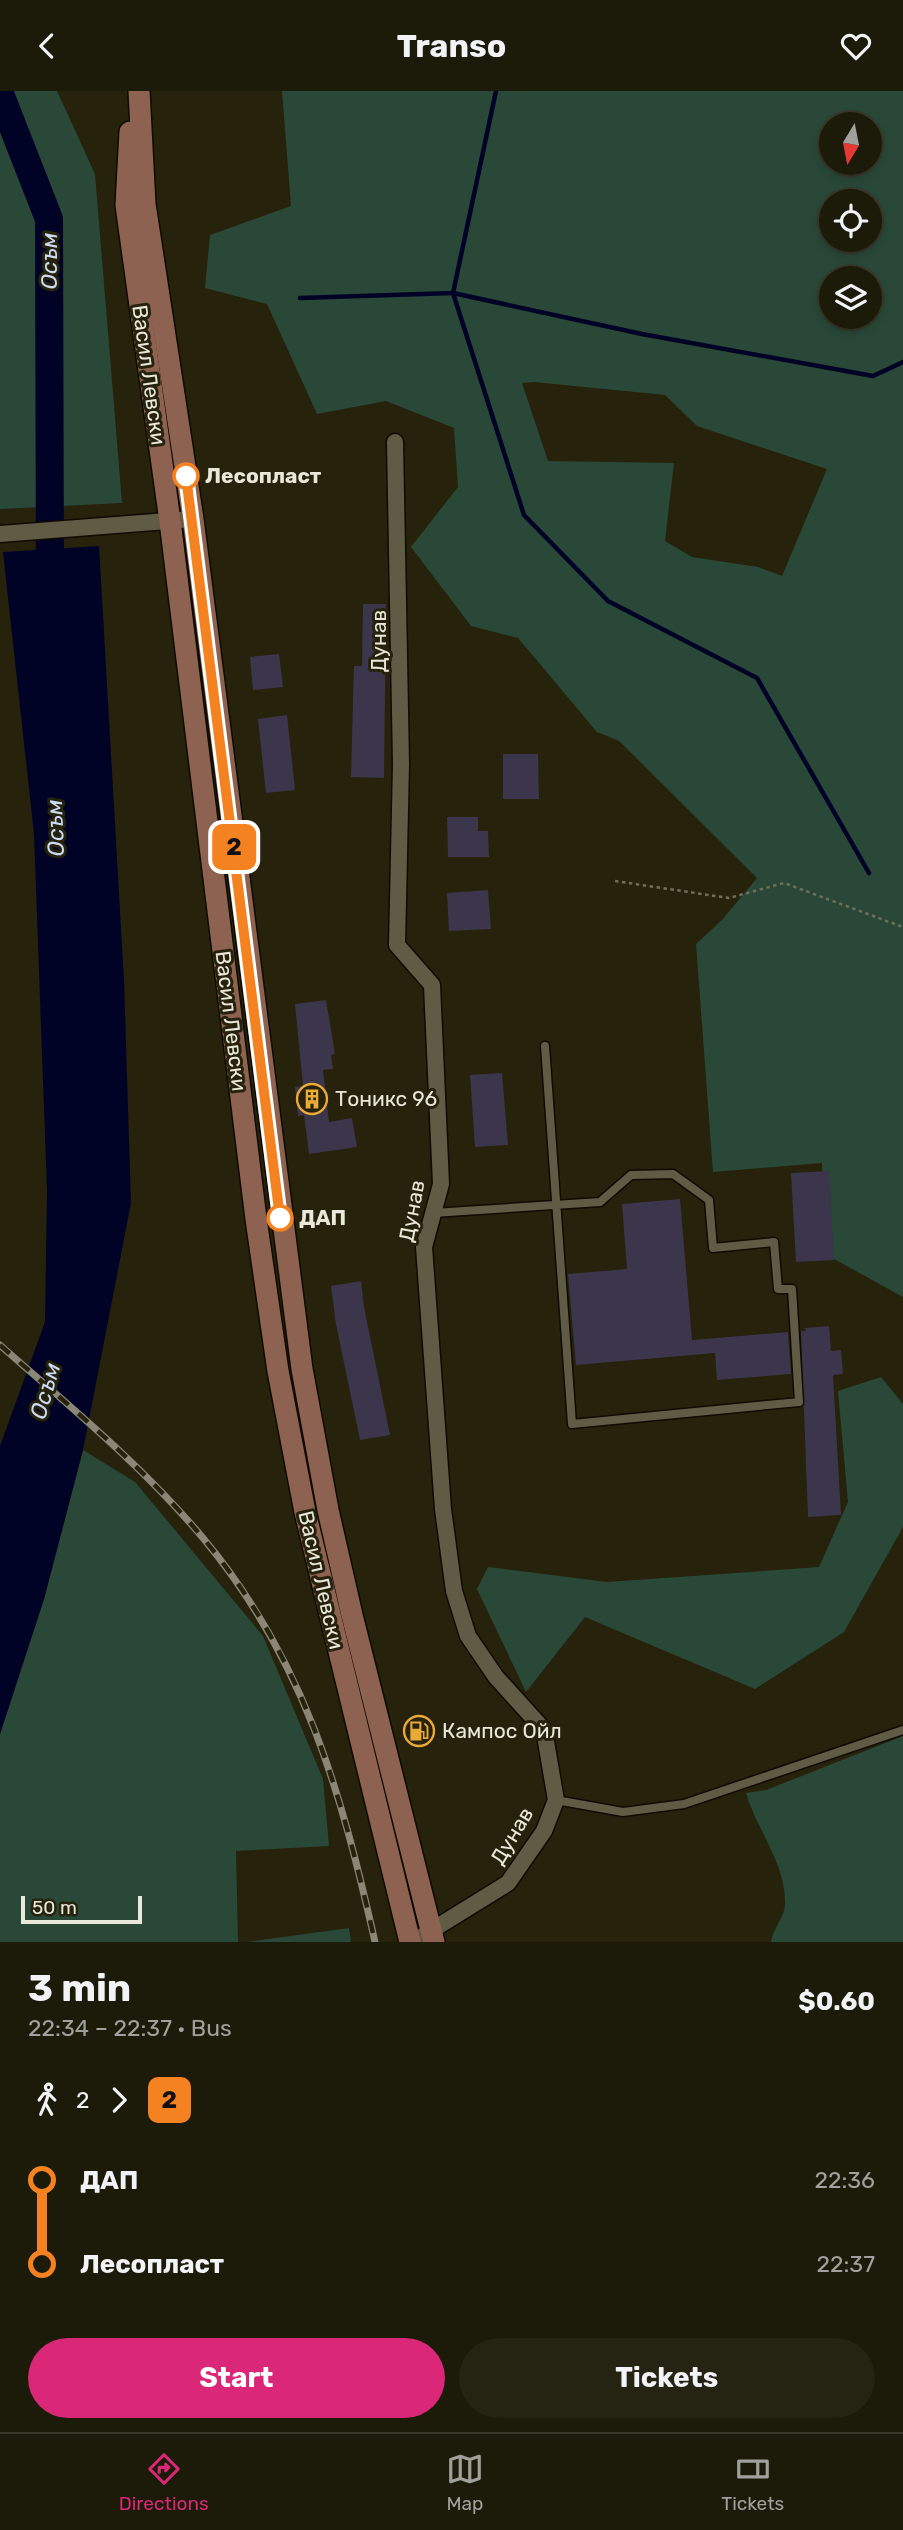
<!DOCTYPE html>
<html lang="en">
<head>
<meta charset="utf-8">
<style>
	:root { --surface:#1c1a09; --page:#252312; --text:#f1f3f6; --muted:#a0a19c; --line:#3a382a; --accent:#db2777 }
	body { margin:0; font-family:Rubik,sans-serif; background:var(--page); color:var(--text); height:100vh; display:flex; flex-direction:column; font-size:26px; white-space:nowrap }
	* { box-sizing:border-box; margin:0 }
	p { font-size:23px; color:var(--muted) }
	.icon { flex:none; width:38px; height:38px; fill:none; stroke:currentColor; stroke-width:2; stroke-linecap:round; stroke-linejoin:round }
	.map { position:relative; height:1851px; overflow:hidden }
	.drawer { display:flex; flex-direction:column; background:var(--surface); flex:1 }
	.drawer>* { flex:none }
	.badge { padding:0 14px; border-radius:10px; font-size:24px; line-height:46px }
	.needle { width:46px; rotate:190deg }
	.fabs { position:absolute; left:819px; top:21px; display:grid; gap:14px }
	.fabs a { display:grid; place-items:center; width:63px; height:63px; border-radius:50%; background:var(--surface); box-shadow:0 4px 10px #0003,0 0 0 2px var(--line); font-size:35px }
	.scale { position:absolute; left:21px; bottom:18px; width:121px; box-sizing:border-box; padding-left:7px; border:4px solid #eae8db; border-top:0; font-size:19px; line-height:24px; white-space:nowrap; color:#eae8db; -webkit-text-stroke:5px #26220c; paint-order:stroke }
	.map>.badge { position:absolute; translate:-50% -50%; box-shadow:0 0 0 4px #fff }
	.legs { display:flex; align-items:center; gap:10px; height:77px; padding:0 28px; font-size:23px }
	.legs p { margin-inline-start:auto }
	.head { display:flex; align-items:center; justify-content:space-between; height:119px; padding:0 28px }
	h1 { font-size:38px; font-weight:700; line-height:52px }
	.button { display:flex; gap:14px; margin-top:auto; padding:14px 28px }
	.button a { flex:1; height:80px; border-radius:42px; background:var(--accent); color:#fff; font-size:28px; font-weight:700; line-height:80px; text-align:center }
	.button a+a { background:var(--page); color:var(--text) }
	ul { padding:0 28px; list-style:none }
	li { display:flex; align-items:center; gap:24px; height:84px; font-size:26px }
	li i { display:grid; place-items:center; width:10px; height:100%; margin:0 9px; background:currentColor }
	li i::after { content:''; width:18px; height:18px; margin:-9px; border:5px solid; border-radius:50%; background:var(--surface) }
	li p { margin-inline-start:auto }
	li:first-child i { background:linear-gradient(#0000 50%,currentColor 0) }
	li:last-child i { background:linear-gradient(currentColor 50%,#0000 0) }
	header { display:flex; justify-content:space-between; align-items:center; height:91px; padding:0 28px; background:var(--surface); font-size:32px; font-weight:700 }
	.tabs { display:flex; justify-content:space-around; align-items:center; height:98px; border-top:2px solid var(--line); background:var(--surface); font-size:19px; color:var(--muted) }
	.tabs a { display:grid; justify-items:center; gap:4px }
	.tabs .active { color:var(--accent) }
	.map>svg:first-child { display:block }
	.green { fill:#294837; fill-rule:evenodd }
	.water { fill:#000325 }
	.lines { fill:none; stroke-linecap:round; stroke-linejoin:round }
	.stream { stroke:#000325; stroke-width:4.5 }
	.river { stroke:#000325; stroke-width:28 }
	.building { fill:#3b364b }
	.service-casing { stroke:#0f0b00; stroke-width:11 }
	.minor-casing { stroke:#0f0b00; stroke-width:19 }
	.secondary-casing { stroke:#0f0b00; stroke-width:24 }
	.path { stroke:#716e5c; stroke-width:2.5; stroke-dasharray:3.5 3.5; stroke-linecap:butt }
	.service { stroke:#5f5b44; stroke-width:8 }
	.minor { stroke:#5f5b44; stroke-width:16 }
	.secondary { stroke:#8d6251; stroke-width:21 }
	.rail-casing { stroke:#8a8776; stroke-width:7 }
	.rail { stroke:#26220c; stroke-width:4.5; stroke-dasharray:13; stroke-linecap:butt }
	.line-1-casing { stroke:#fff; stroke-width:16 }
	.line-1 { stroke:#f58220; stroke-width:10 }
	.stop-1-dot { fill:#fff; stroke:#f58220; stroke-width:3.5 }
	.labels { text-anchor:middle; stroke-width:6; stroke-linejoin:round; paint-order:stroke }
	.street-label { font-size:21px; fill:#eae8db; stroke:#26220c }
	.stop-label { font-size:21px; font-weight:bold; fill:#eae8db; stroke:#26220c; text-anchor:start }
	.poi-label { font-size:21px; fill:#eae8db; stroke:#26220c; text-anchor:start }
	.water-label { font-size:23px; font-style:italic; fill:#cbdaf5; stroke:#26220c }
</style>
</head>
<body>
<header><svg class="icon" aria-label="back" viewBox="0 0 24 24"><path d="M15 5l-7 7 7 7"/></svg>Transo<svg class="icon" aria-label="heart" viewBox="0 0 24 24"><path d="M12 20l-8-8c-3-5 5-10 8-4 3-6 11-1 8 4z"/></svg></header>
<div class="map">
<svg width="903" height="1851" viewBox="0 0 903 1851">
	<rect width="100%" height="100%" fill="#26220c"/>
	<g class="green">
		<polygon points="0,0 57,0 95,83 122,412 0,418"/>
		<path d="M282,0h621v1206l-78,-43 -3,-91 -109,9 -17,-228 26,-24 35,-42 -138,-137 -22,-9 -79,-94 -47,-12 -60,-79 47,-60 -4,-59 -68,-27 -69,13 -50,-110 -62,-16 5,-53 81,-29zM831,33h39v39h-39zM831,110h39v39h-39zM831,187h39v39h-39zM534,291l131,13 32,31 130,43 -45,107 -24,-9 -66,-10 -27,-16 9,-78 -126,-2 -26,-78z"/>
		<polygon points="881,1286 903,1313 903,1436 844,1541 755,1598 585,1526 526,1601 477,1498 488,1476 607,1491 819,1476 848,1411 838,1300"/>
		<polygon points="83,1359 135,1391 263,1545 323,1688 329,1755 236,1760 238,1851 0,1851 0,1643 44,1508"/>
		<path d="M903,1645v206h-132c2,-15 15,-25 14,-41 0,-38 -29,-73 -39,-108l20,-3z"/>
		<polygon points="349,1837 351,1851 247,1851"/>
	</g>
	<polygon class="water" points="99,455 124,889 131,1112 83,1359 44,1508 0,1643 0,1355 45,1231 47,1099 34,743 3,461"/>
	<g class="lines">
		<g class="stream">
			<polyline points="300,207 453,202 496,0"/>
			<polyline points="869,782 757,587 608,510 524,424 453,202 642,243 873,285 903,271"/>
		</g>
		<polyline class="river" points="0,3 49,128 50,495"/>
	</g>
	<g class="building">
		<polygon points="363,513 386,513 384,687 351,686 354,575 362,575"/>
		<polygon points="279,563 283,596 253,599 250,566"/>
		<polygon points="287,624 295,699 266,702 258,628"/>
		<polygon points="503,663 538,663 539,708 503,708"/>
		<polygon points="447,726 478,726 478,740 488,740 489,766 448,766"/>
		<polygon points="488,799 491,838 449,840 447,802"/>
		<polygon points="326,909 335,963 331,964 333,978 323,979 329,1031 352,1027 357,1056 309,1063 304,1024 298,1025 295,996 303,995 295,913"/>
		<polygon points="502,982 508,1054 475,1056 470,984"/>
		<polygon points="829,1080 834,1169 796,1171 791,1082"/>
		<polygon points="680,1108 692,1249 788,1241 791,1283 717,1289 715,1262 576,1274 568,1183 627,1178 622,1113"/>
		<polygon points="361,1190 364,1216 390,1344 360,1349 336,1233 331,1195"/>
		<polygon points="829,1235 831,1260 841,1259 843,1283 833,1284 841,1424 808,1426 801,1240 806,1240 805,1237"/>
	</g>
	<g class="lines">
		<g class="service-casing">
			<g id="service">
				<polyline points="433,1122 600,1111 631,1084 673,1083 709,1109 713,1157 774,1151 778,1198 792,1198 799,1311 572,1333 545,955"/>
				<polyline points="556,1709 623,1721 684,1713 903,1639"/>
			</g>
		</g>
		<g class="minor-casing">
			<g id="minor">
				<polyline points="395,351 401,673 397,854 432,894 441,1093 424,1156 443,1418 454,1500 468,1545 496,1586 544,1639 556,1709 544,1740 508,1792 424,1844"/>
				<polyline points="0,443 193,428"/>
			</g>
		</g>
		<g class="secondary-casing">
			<g id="secondary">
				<polyline points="139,0 145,113 193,428 302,1278 328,1419 352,1524 434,1851"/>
				<polyline points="130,41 126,114 170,430 256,1128 278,1280 305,1421 410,1851"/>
			</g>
		</g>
		<polyline class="path" points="615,790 729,807 784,792 903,836"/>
		<use href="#service" class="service"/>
		<use href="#minor" class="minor"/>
		<use href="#secondary" class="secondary"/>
		<g class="rail-casing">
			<path id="rail" d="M0,1254c69,61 143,121 203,193 101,121 138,253 172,404"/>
		</g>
		<use href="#rail" class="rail"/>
	</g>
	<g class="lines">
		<g class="line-1-casing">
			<polyline id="line-1" points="186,385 280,1127"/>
		</g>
		<use href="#line-1" class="line-1"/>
	</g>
	<defs>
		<g id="building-ring" transform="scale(1.575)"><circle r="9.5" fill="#26220c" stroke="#eaaa38" stroke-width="1.5"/><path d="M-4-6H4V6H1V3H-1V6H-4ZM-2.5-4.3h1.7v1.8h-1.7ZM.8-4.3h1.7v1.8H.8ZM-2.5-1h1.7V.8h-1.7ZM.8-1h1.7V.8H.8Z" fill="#eaaa38"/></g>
		<g id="fuel-ring" transform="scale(1.575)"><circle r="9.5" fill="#26220c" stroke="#eaaa38" stroke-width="1.5"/><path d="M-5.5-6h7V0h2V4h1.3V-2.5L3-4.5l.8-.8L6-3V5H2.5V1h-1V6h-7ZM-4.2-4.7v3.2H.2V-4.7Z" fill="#eaaa38"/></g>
	</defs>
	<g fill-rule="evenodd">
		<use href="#building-ring" x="312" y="1008"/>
		<use href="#fuel-ring" x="419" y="1640"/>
	</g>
	<g class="stop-1-dot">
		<circle cx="186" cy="385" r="12"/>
		<circle cx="280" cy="1127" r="12"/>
	</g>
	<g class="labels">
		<g class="street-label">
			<text transform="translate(149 284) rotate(82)" y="7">Васил Левски</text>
			<text transform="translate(379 550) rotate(-90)" y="7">Дунав</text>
			<text transform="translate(231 930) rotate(83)" y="7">Васил Левски</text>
			<text transform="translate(412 1120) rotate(-79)" y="7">Дунав</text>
			<text transform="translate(321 1489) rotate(77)" y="7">Васил Левски</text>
			<text transform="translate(512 1745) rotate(-59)" y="7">Дунав</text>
		</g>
		<g class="stop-label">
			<text x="205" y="392">Лесопласт</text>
			<text x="299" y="1134">ДАП</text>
		</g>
		<g class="poi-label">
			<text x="335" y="1015">Тоникс 96</text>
			<text x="442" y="1647">Кампос Ойл</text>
		</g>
		<g class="water-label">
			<text transform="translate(49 170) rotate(-90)" y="8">Осъм</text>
			<text transform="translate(55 737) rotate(-92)" y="8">Осъм</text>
			<text transform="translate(45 1300) rotate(-74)" y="8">Осъм</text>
		</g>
	</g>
</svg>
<div class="fabs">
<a><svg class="needle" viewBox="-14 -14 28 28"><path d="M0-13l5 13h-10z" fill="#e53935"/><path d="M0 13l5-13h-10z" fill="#a0a19c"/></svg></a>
<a><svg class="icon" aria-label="locate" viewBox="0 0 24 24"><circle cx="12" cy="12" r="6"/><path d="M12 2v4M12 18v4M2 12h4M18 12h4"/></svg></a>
<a><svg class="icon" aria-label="layers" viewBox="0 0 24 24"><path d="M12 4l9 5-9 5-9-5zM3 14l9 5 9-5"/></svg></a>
</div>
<div class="scale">50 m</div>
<b class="badge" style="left:234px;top:756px;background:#f58220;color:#111">2</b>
</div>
<section class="drawer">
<div class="head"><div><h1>3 min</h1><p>22:34 – 22:37 · Bus</p></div><b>$0.60</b></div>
<div class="legs"><svg class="icon" aria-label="walk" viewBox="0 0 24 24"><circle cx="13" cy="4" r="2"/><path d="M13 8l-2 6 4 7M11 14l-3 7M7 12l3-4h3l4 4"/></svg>2<svg class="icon" aria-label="forward" viewBox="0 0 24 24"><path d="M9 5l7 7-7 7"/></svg><b class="badge" style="background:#f58220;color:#111">2</b></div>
<ul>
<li><i style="color:#f58220"></i><b>ДАП</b><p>22:36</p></li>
<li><i style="color:#f58220"></i><b>Лесопласт</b><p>22:37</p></li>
</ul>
<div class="button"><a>Start</a><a>Tickets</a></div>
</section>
<nav class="tabs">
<a class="active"><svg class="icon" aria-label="directions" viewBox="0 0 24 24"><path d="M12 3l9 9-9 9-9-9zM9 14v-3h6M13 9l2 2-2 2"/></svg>Directions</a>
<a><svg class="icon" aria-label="map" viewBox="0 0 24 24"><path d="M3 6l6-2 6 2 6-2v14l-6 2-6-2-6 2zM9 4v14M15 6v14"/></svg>Map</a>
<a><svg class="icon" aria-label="tickets" viewBox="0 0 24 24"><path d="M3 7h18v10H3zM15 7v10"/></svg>Tickets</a>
</nav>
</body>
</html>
